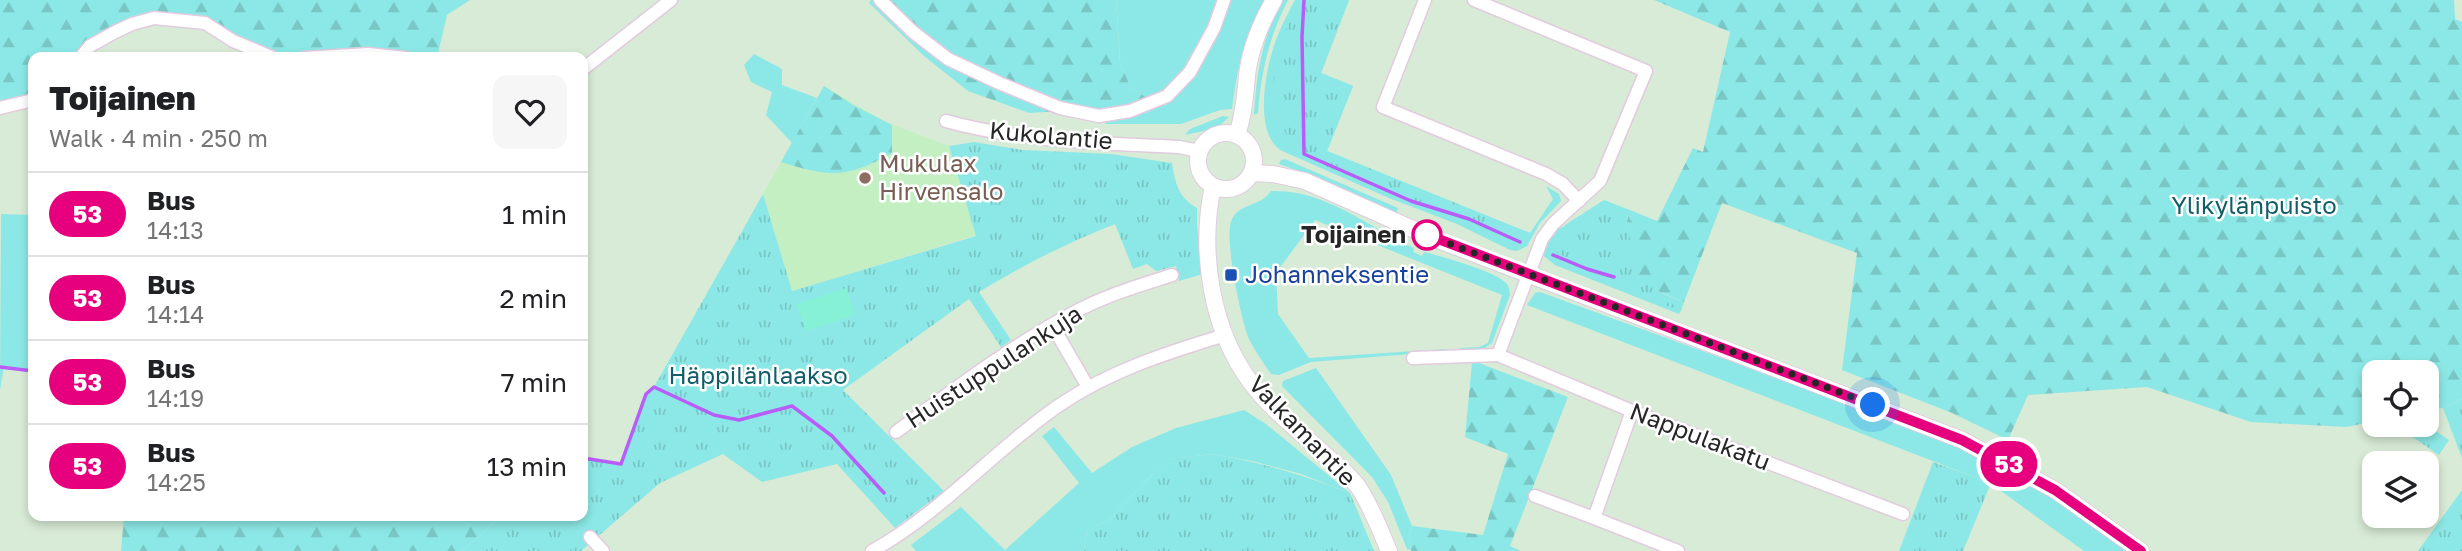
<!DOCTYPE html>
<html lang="en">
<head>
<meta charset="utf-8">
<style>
	:root { --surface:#fff; --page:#f6f6f6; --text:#202124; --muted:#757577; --line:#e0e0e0 }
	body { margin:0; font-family:"Golos Text",sans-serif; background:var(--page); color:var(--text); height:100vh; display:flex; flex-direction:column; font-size:26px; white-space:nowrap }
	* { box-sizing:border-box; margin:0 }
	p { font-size:23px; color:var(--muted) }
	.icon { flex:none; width:38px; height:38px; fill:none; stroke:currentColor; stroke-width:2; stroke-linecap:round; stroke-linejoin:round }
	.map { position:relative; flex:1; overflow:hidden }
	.drawer { position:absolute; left:28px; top:52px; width:560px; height:469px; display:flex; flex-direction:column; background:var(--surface); border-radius:14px; box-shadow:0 4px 10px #0003 }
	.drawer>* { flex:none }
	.badge { padding:0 14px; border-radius:23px; font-size:24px; line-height:46px }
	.controls { position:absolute; left:2362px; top:360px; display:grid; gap:14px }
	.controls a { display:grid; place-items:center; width:77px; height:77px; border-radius:14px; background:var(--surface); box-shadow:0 4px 10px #0003; font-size:35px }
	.you { position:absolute; width:35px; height:35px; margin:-18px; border:5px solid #fff; border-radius:50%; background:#1a73e8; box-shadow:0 0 0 10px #1a73e833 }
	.map>.badge { position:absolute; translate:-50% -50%; box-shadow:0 0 0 4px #fff }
	.round { display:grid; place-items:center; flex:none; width:74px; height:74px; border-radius:14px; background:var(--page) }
	.head { display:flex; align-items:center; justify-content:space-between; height:119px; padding:0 21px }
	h1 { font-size:33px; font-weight:800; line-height:52px }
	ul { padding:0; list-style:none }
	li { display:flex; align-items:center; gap:21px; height:84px; padding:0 21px; border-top:2px solid var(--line) }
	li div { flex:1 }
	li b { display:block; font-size:26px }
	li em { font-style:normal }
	li .badge { min-width:77px; font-weight:700; text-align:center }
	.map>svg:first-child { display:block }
	.education { fill:#c3efc3 }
	.grass { fill:#8ce8e6 }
	.forest { fill:url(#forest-firs) }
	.park { fill:url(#park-tufts) }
	.pitch { fill:#86f1d5 }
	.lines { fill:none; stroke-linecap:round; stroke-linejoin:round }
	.stream { stroke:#b85df9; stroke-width:3.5 }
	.minor-casing { stroke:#e2cbdf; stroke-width:15 }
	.tertiary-casing { stroke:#e2cbdf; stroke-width:18 }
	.minor { stroke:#fff; stroke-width:12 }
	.tertiary { stroke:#fff; stroke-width:16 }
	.line-casing { stroke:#fff; stroke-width:16 }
	.line { stroke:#e6007e; stroke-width:10 }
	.walk { stroke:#262626; stroke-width:7; stroke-dasharray:0 12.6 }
	.education-dot { fill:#8d6e63; stroke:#fff; stroke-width:2.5 }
	.stop-dot { fill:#fff; stroke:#e6007e; stroke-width:3.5 }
	.transit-dot { fill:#1a4fb4; stroke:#fff; stroke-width:2.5 }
	.labels { text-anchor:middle; stroke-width:5; stroke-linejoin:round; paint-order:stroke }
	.street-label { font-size:24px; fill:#262626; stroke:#fff }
	.education-label { font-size:24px; fill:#785e54; stroke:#fff; text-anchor:start }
	.park-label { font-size:24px; fill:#125e68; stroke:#fff }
	.stop-label { font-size:24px; font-weight:bold; fill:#262626; stroke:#fff; text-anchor:end }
	.transit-label { font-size:24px; fill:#164399; stroke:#fff; text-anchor:start }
</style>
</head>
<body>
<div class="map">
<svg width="2462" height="551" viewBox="0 0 2462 551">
	<defs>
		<pattern id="forest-firs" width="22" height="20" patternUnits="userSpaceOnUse" patternTransform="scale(1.75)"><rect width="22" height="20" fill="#8ce8e6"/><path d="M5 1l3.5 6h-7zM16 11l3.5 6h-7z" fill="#79c7c5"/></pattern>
		<pattern id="park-tufts" width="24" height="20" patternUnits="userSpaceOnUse" patternTransform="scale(1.75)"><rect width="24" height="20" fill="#8ce8e6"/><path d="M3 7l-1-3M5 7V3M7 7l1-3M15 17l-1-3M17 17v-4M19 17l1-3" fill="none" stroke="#79c7c5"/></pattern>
	</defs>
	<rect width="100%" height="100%" fill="#d8ebd6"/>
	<polygon class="education" points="824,86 883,121 949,146 976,235 792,291 763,194"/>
	<g class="grass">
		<polygon points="1116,0 1217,0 1210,24 1175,82 1151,100 1131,88 1120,62"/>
		<path d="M1228,0h38c-22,34 -29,70 -34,109l-12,1 -39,14h-76l1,-7 62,-18z"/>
		<path d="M1281,0h7c-19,37 -27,72 -30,113l-4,2c3,-46 8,-73 27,-115z"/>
		<path d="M1295,0h54l-28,73 32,13 -26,65 203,82 23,-34 -7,-13 13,8 2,7 -21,22 -13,23 -10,5 -7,-1 -53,-26 -68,-26 -109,-48c-27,-20 -14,-83 -4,-110 5,-14 12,-27 19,-40z"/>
		<polygon points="754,54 782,69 782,85 817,98 792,143 766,115 772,92 751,82 744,65"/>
		<polygon points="1223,116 1229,117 1217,128 1185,135 1190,129"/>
		<polygon points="1285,159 1398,208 1396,214 1302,172 1279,164 1281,160"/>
		<path d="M1271,191c54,-2 97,36 143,57l-1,4 9,4 2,-4c16,4 74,20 83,32 3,4 2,7 3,11l-18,48 -6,4v3l-24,1 -2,-3 19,-1 9,-4 14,-48 -187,-75 -39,53 2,41 31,44 137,-9 1,2 -136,11 -32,13 -8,-1c-8,-12 -17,-24 -23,-37 -7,-19 -25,-102 -16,-118 8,-16 30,-13 39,-28z"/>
		<polygon points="1,214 33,215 33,371 4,367 0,390"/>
		<path d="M1562,227l120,82 -3,5 -124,-49 -11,-9c-1,-11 8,-25 18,-29z"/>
		<path d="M1540,292l382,139c35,15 71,30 104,50 36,21 71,46 105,70h-47l-94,-68 -463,-178 8,-12z"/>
		<polygon points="1316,368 1391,475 1412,526 1409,537 1411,550 1407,549 1388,502 1372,477 1282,386 1283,381"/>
		<polygon points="1244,410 1266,424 1350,493 1301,474 1252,461 1212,454 1171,459 1151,476 1110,519 1087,532 1084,551 916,551 911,545 961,507 1005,550 1079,483 1042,436 1054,427 1092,473 1132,447 1176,428"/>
	</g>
	<g class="forest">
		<polygon points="0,0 470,0 447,15 437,58 274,58 217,30 154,18 80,58 33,58 33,100 0,108"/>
		<polygon points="871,0 1116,0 1120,62 1131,88 1151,100 1110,108 1029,113 968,91 924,56 869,3"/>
		<polygon points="1654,0 2454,0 2455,19 2462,22 2462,399 2443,408 2427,411 2427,373 2375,373 2375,421 2346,427 2251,422 2147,387 2028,395 2008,440 1952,413 1842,370 1857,253 1722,203 1684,302 1655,290 1643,283 1633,272 1626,225 1630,210 1657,221 1693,148 1703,152 1730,32"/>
		<path d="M824,86l29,19 39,20v28c-45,26 -64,24 -111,9z"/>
		<polygon points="1472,363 1479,363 1568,397 1510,546 1521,551 1411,551 1409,537 1412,526 1483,535 1508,454 1465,437"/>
		<polygon points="124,516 502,516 462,551 121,551"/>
	</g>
	<g class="park">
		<polygon points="1300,0 1349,0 1321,73 1353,86 1327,151 1530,233 1528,240 1457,220 1395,197 1294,152 1271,100 1278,46"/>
		<path d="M974,142l49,8 88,4 61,9c3,20 7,35 25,45v17l6,49 -24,7 -3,-15 -20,5 -9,-7 -14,5 -18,-45c-48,19 -92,41 -136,68l32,48 -10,7 -32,-48 -126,91 101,101 -49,37 -58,-64 -75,18 -39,-28 -63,29 -79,68h-119l40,-35h81v-58l38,5 25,-69 8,-7 109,-193 29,97 184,-55 -27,-90z"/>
		<path d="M1604,200l26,10 -4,15 11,35 -4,12c15,16 31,23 51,30l-3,9 -50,-19 -84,-45 18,-22z"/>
		<polygon points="2462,399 2462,458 2443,408"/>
		<polygon points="2413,425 2427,425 2449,440 2439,455 2407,433"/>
		<path d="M1212,454c48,8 93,21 138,39l24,58h-290l3,-19 23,-13 41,-43 19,-17z"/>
		<polygon points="1933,462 1991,483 1963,551 1899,551"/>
		<polygon points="2462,490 2462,551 2418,551"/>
	</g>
	<polygon class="pitch" points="846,288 855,315 806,331 797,304"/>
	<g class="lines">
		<g class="stream">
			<polyline points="1304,0 1302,37 1304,154 1411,201 1469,219 1520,242"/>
			<polyline points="1553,255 1587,269 1614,277"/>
			<polyline points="0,367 33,371"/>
			<polyline points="583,458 621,464 646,394 654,387 714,415 739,420 792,406 832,436 884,493"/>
		</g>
		<g class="minor-casing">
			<g id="minor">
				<polyline points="880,0 913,32 948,59 999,83 1060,108 1099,116 1130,111 1167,96 1190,72 1214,28 1224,0"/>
				<polyline points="1425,0 1383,107 1546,174 1563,184 1579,201"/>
				<polyline points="1474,0 1646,71 1600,181 1553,224 1542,239 1498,355 1632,411 1903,514"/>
				<polyline points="80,58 90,46 115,32 132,24 154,18 205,23 233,41 274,58"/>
				<polyline points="304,58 368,54 406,58"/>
				<polyline points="583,69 671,0"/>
				<polyline points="0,108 33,100"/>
				<path d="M946,121c76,21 155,22 233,26l20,4"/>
				<polyline points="1052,325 1088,387"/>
				<polyline points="1413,358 1498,355"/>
				<polyline points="1632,411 1594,518 1678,551"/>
				<path d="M896,432c56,-41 113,-85 175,-118 32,-18 67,-28 101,-39"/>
				<polyline points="1535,496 1594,518"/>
				<polyline points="590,537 603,551"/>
				<path d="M872,551c69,-38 121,-100 186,-145 51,-35 108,-53 167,-71"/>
			</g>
		</g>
		<g class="tertiary-casing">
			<g id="tertiary">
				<circle cx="1226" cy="161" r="28"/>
				<path d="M1237,134c8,-21 8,-44 11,-66 4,-24 14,-47 26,-68"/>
				<polyline points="1252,173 1273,174 1305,181 1433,238 1962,440 2055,490 2141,551"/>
				<path d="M1213,186c-14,65 -2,145 39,198 20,27 49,48 73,71 12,10 25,20 34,33 13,20 21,42 30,63"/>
			</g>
		</g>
		<use href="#minor" class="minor"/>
		<use href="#tertiary" class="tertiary"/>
	</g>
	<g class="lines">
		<g class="line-casing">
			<polyline id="line" points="1420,232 1962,440 2055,490 2141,551"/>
		</g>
		<use href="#line" class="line"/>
		<polyline class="walk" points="1427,235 1873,405"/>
	</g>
	<circle class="education-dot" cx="865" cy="178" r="7"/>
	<circle class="stop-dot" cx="1427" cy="235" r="14"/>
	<rect class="transit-dot" x="1224" y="268" width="14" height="14" rx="3.5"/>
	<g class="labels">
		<g class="street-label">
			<text transform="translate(1051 136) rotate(5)" y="8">Kukolantie</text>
			<text transform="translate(994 367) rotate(-33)" y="8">Huistuppulankuja</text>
			<text transform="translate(1302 431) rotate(46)" y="8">Valkamantie</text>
			<text transform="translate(1700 437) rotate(21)" y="8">Nappulakatu</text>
		</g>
		<g class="education-label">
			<text x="879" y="172">Mukulax<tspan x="879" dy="28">Hirvensalo</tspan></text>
		</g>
		<g class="park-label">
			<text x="2254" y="214">Ylikylänpuisto</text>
			<text x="758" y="384">Häppilänlaakso</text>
		</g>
		<g class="stop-label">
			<text x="1406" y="243">Toijainen</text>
		</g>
		<g class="transit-label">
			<text x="1245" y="283">Johanneksentie</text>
		</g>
	</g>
</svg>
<div class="controls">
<a><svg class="icon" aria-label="locate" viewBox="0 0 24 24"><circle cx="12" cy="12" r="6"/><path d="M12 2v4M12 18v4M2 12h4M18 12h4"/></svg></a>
<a><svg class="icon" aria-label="layers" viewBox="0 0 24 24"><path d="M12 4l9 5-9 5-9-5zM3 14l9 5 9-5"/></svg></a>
</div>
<div class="you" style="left:1873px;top:405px"></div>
<b class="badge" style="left:2009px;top:464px;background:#e6007e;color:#fff">53</b>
<section class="drawer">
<div class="head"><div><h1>Toijainen</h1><p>Walk · 4 min · 250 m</p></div><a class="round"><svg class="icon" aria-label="heart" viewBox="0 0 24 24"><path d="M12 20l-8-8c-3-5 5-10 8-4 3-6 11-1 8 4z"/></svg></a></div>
<ul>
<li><span class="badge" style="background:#e6007e;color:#fff">53</span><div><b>Bus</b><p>14:13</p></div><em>1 min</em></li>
<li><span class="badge" style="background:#e6007e;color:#fff">53</span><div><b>Bus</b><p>14:14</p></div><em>2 min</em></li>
<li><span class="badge" style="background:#e6007e;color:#fff">53</span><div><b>Bus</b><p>14:19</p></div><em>7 min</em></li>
<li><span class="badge" style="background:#e6007e;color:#fff">53</span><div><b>Bus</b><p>14:25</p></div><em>13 min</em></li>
</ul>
</section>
</div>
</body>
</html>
